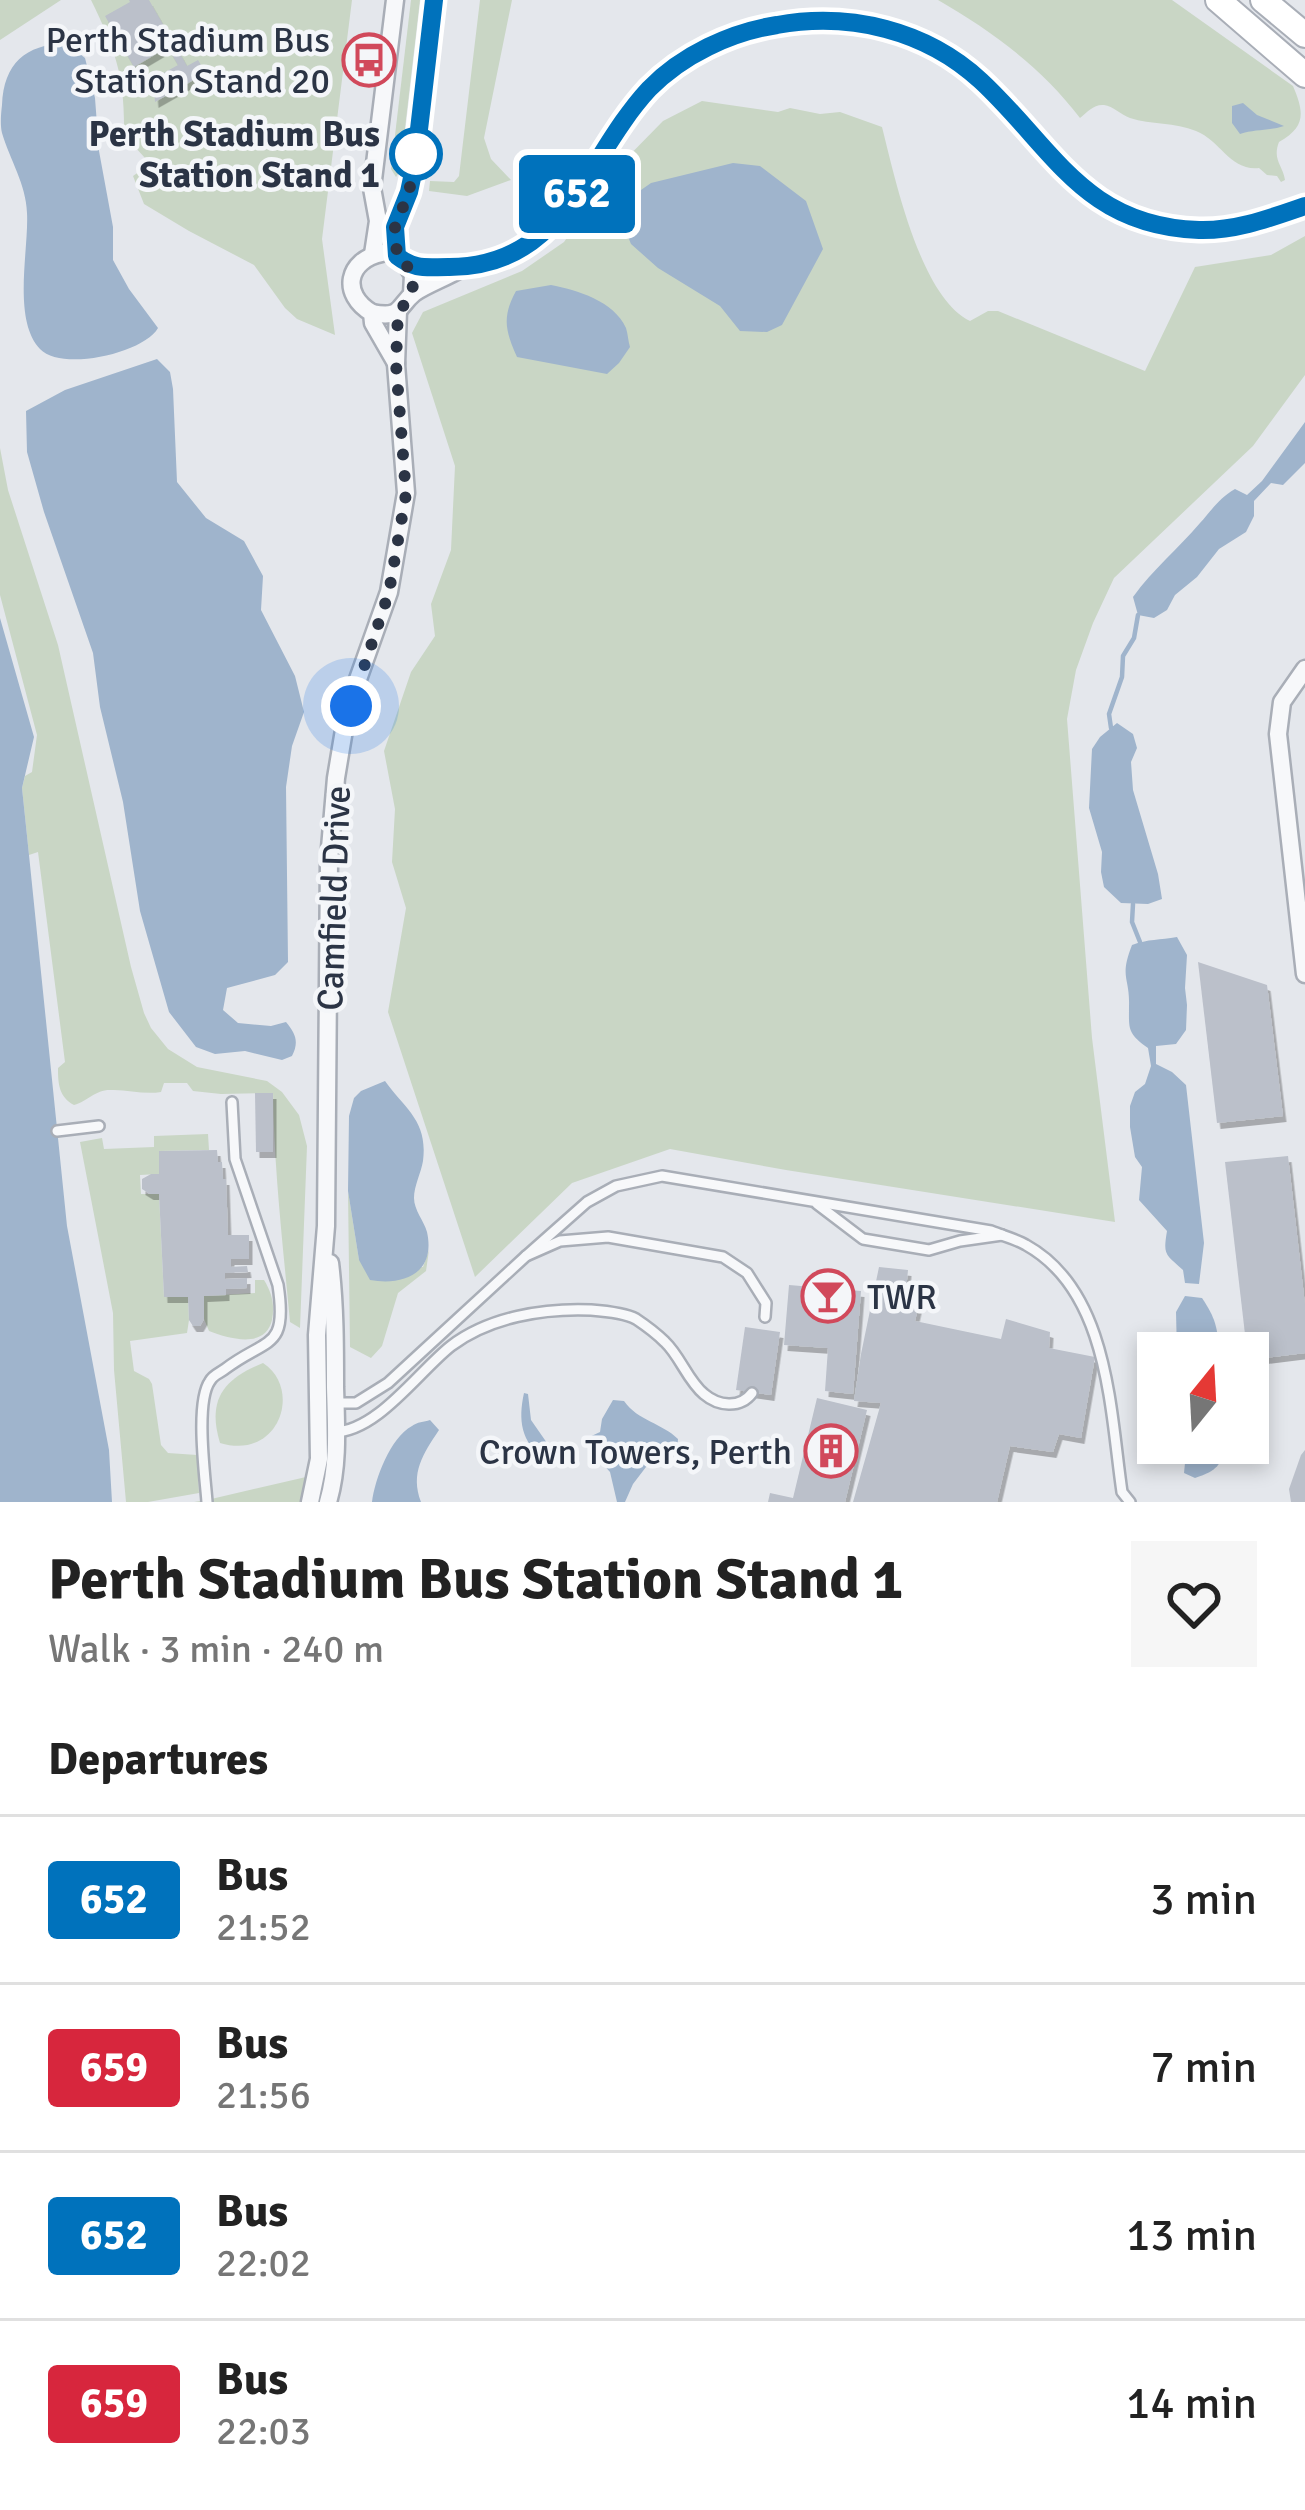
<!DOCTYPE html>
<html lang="en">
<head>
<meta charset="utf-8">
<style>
	:root { --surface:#fff; --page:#f6f6f6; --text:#222; --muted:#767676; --line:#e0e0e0 }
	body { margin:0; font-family:Signika,sans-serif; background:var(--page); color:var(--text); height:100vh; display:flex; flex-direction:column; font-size:45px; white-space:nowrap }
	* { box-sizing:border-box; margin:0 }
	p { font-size:39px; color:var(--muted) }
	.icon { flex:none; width:66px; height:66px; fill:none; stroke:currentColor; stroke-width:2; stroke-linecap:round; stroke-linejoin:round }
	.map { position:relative; height:1502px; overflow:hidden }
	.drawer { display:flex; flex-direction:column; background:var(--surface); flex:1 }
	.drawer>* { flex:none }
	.badge { padding:0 24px; border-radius:9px; font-size:42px; line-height:78px }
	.needle { width:78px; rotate:18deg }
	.tools { position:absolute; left:1137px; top:1332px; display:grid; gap:24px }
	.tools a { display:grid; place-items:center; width:132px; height:132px; border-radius:0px; background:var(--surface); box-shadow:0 6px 18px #0003; font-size:60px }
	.you { position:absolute; width:60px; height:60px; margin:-30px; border:9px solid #fff; border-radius:50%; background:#1a73e8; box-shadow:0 0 0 18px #1a73e833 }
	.map>.badge { position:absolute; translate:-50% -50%; box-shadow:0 0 0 6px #fff }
	h2 { padding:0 48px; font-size:45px; line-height:108px }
	.round { display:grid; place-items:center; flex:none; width:126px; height:126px; border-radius:0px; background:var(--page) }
	.summary { display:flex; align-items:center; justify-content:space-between; height:204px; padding:0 48px }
	h1 { font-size:57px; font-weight:800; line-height:90px }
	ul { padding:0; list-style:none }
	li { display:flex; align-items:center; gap:36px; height:168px; padding:0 48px; border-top:3px solid var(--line) }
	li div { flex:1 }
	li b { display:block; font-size:45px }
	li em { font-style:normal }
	li .badge { min-width:132px; font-weight:700; text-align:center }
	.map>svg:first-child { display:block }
	.green { fill:#c9d6c5 }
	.water { fill:#9fb4cc }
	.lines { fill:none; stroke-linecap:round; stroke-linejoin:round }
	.stream { stroke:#9fb4cc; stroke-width:4.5 }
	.building { fill:#bbc0ca; filter:url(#shadow) }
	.lane-casing { stroke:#a9aeb7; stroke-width:14 }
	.street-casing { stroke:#a9aeb7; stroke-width:21 }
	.secondary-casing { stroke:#a9aeb7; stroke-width:28 }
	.lane { stroke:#f7f8fa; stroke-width:9 }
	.street { stroke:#f7f8fa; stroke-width:16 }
	.secondary { stroke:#fff; stroke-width:24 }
	.line-casing { stroke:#fff; stroke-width:27 }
	.line { stroke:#0072bc; stroke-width:18 }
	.walk { stroke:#2b3445; stroke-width:12; stroke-dasharray:0 21.6 }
	.stop-dot { fill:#fff; stroke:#0072bc; stroke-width:6 }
	.labels { text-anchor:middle; stroke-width:9; stroke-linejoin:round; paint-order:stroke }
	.poi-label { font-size:36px; fill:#2b3445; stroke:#f4f6f9; text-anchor:end }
	.stop-label { font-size:36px; font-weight:bold; fill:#2b3445; stroke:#f4f6f9; text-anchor:end }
	.street-label { font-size:36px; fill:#2b3445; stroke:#f4f6f9 }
</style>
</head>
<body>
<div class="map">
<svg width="1305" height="1502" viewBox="0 0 1305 1502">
	<defs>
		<filter id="shadow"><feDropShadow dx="3.5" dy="6" stdDeviation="0" flood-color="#0004"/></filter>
	</defs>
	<rect width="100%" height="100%" fill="#e4e7ec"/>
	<g class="green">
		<polygon points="0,0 61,0 0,40"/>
		<path d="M91,0h261l-30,239 13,96 -38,-16 -12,-11 -31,-43 -65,-34 -45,-27 -11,-28 10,-7 2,-11 -21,-23c1,-58 -8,-84 -33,-135z"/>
		<polygon points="411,0 420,0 400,171 396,177 391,169"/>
		<polygon points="480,0 512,0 484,138 491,159 511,180 467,196 429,191 430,181 454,182 459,176"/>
		<path d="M938,0h234l121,86c12,28 12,41 -14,56 -7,18 4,23 6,38l-4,2 -4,-6 -10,-1 -8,-7c-29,3 -38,-27 -63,-37 -21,-9 -45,-6 -66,-13 -9,-3 -17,-12 -26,-13 -10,-1 -17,7 -24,13 -38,-50 -88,-87 -142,-118z"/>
		<path d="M702,101l76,11 12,-4 30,6 20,-2 42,15c13,51 38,170 88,194l18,-10h10l147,60 50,-104 76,-12 34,-19v139l-52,71 -139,132 -21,45 -17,47 -9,49 25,319 23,184 -329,-52 -116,-21 -98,34 -97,94 -87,-265 18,-104 -14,-46 3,-53 -11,-58 27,-79 24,-36 -4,-32 20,-54 4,-84 -43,-133 11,-21 99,-41 42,-29 48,-69 51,-52z"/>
		<path d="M0,448l8,42 50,155 73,322 13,46 7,15 17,21 29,18 70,14 15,11 17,23 8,31 -7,182 -10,-6c-7,-76 -16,-153 -17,-229l-52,1 -28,-3 -6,-8h-23l-3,9c-18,3 -34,-3 -51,-2 -15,0 -22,11 -36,15 -15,-8 -16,-21 -16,-37l7,-6 -27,-210 -9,3 -7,-67 3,-12 7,-4 5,-37 -37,-140z"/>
		<polygon points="208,1134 209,1150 159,1151 159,1174 140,1175 141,1194 159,1194 164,1297 188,1297 189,1320 187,1333 130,1341 134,1371 149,1379 152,1384 161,1445 168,1453 197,1455 199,1493 148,1502 126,1502 114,1370 113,1313 80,1142 102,1138 104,1149 154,1147 154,1136"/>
		<polygon points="348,1191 359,1260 423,1267 429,1250 426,1271 398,1293 382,1346 371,1358 350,1347"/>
		<path d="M255,1280h9c8,13 11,25 8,40 -7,29 -42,19 -63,11l-5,-12v-23l51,-3z"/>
		<path d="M263,1363c40,26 16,98 -43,80 -13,-43 3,-64 43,-80z"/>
		<polygon points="306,1477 301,1502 194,1502 207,1500"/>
	</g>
	<g class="water">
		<path d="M66,43l19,15 10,40 4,53 14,76v33l16,29 29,39c-14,25 -96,44 -118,21 -28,-29 -11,-100 -13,-136 -1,-29 -17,-53 -25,-80 -2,-9 -1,-19 0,-28 2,-42 23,-60 64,-62z"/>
		<path d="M1243,103l14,12 27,11c-15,5 -29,3 -44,8l-8,-11v-17z"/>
		<polygon points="733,163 760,166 806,201 823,249 782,325 767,332 740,331 720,306 658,268 631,244 624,227 631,197 651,183"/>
		<path d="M551,285c26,5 63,16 75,43 2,6 2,13 4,19l-11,16 -12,11 -90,-17c-12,-27 -15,-40 -1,-66z"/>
		<path d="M157,359l13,13 3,17 4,93 29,36 38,23 19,35 -2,34 34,66 9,36 -12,34 -6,41 2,175 -13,13 -48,13 -4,22 15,13 33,3 15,-4c10,12 13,20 6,34l-10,4 -37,-9 -30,3 -19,-7 -27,-35 -29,-101 -17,-109 -23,-95 -7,-54 -49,-141 -17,-60 -1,-41 39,-21z"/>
		<path d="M1305,422v41l-22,22 -12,-2 -17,18v15l-8,16 -27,17 -22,28 -22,18 -8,15 -13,8 -16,-3 -5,-18c20,-28 45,-48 67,-74 12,-13 19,-25 35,-34l12,6 15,-14z"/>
		<polygon points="0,618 34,737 22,788 29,855 67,1226 109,1450 112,1502 0,1502"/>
		<polygon points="1117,723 1133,734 1137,748 1131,762 1133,790 1158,874 1162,899 1148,904 1121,903 1104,887 1101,872 1102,852 1089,808 1092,749 1100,737"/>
		<path d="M1177,937l10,18 -2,33 2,17 -1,25 -10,14 -20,2v18l16,8 14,13 18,158 -5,41 -14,-1 -2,-13c-18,-16 -20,-15 -16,-39l-28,-31 3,-33 -7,-10 -5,-30v-21l5,-14 10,-8 6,-18 -3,-18c-21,-15 -19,-19 -19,-42 1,-29 -10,-28 3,-61 16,-6 28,-5 45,-8z"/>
		<path d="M385,1081c21,29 43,40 38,80 -2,12 -9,25 -9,37 0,12 10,23 13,34 9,41 -23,54 -57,48l-11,-20 -11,-69 1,-75 5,-18 7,-7z"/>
		<path d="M1185,1296l17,2c13,19 17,32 16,55h-41l-1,-41z"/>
		<path d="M524,1393l4,1 3,26 16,23 -3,16c-23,-17 -26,-39 -20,-66z"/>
		<path d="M613,1400l11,1c14,20 38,22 54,38l-1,12 -31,16 -13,17 -8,18h-8l-7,-30 -21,-23 -4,-10 15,-7 2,-13z"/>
		<path d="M430,1420l9,10c-16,24 -29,43 -18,72h-49c3,-23 18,-64 40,-76 5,-4 12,-4 18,-6z"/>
		<path d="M1187,1443h38c-4,23 -7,27 -30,35l-11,-5z"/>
	</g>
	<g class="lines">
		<g class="stream">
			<polyline points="1111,728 1109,714 1122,677 1123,656 1134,638 1138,615"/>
			<polyline points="1133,904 1132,922 1140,942"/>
		</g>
	</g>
	<g class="building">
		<polygon points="129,0 149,0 187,66 198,60 206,73 155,102 153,79 178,65 159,32 152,35 161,51 134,67 105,16 130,2"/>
		<polygon points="1198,962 1267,985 1283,1116 1217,1123"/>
		<polygon points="255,1093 273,1093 273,1152 256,1152"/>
		<polygon points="217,1150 218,1162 222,1162 223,1179 226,1179 228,1235 249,1235 249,1259 231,1259 231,1267 247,1266 248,1272 225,1273 225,1279 247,1278 247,1288 226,1289 226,1295 204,1296 204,1319 200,1326 193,1326 189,1320 188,1297 164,1297 159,1194 150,1194 142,1189 142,1179 151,1174 159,1174 159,1151"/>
		<polygon points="1288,1156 1305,1305 1305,1353 1248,1360 1225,1162"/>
		<polygon points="879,1267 908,1270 906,1290 921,1295 915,1321 1001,1339 1006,1319 1050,1332 1049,1348 1095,1357 1081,1438 1059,1434 1053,1452 1010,1446 997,1502 853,1502 881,1403 854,1401 861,1354"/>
		<polygon points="789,1285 861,1291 853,1394 825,1391 828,1348 784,1345"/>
		<polygon points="745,1327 780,1332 771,1395 736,1390"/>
		<polygon points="817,1398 867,1410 845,1502 768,1502 770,1493 793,1498"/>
		<polygon points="1305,1450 1305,1502 1291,1502 1289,1489 1301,1455"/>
	</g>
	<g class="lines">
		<g class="lane-casing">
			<g id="lane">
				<polyline points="57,1131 99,1126"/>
				<polyline points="817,1204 863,1239 929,1250 960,1241 1002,1235"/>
				<path d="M526,1256l61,-54 29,-16 46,-10 329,55c12,5 25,8 35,14 83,46 84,165 96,247l8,10"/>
				<polyline points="335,1403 356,1403 388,1383 526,1256 560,1241 608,1237 723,1257 747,1273 766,1303 765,1317"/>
				<path d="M334,1432c43,0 85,-61 117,-86 38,-29 93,-38 140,-36 13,1 34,3 45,9 9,6 21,15 29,23 15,14 23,39 39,52 14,12 36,15 48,-1"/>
				<path d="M207,1502c-2,-27 -12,-100 3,-121 3,-6 10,-8 15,-12 42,-32 63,-18 53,-84l-43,-126 -3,-57"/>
			</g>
		</g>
		<g class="street-casing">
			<g id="street">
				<path d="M382,253c-35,7 -42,41 -10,60l1,10 23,40"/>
				<polyline points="373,254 378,221 372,188 395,0"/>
				<polyline points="397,256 396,227 409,192 415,164 434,0"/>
				<polyline points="405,263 413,275 412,294"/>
				<path d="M408,266c44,3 86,0 123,-24 32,-21 50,-53 70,-84 14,-23 29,-46 47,-67 36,-40 94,-64 146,-69 66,-7 136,12 186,58 76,69 108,152 228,149 33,0 65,-12 97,-22"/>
				<path d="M372,313c30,6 25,-6 42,-20 11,-8 33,-16 46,-24"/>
				<polyline points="1305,669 1282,702 1278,734 1305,974"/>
				<polyline points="310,1502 319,1459 317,1335 326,1226 329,860 336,778 344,730 357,682 389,592 406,493 396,364 398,311"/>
				<path d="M328,1502c11,-37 8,-77 7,-115 0,-41 0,-83 -5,-124"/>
			</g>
		</g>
		<g class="secondary-casing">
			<g id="secondary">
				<polyline points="1218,0 1305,75"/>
				<polyline points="1263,0 1305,35"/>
			</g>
		</g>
		<use href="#lane" class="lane"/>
		<use href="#street" class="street"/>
		<use href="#secondary" class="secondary"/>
	</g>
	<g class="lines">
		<g class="line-casing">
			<path id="line" d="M434,0l-19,164 -6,28 -14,35 2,29c18,14 28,11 51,11 117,1 136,-108 201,-178 33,-34 82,-57 128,-64 73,-13 149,5 204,56 73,68 103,145 218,149 37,1 71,-12 106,-24"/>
		</g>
		<use href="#line" class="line"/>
		<path class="walk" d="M351,706l38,-114 17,-98 -10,-130 2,-53c20,-17 20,-39 -1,-55l-2,-29 14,-35 7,-38"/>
	</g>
	<defs>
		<g id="bus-ring" transform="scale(2.7)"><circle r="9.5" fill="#f4f6f9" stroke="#d1495b" stroke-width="1.5"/><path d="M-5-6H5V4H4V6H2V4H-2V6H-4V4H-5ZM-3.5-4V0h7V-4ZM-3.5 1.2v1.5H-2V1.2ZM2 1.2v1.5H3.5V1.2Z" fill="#d1495b"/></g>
		<g id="bar-ring" transform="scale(2.7)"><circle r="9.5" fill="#f4f6f9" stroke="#d1495b" stroke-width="1.5"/><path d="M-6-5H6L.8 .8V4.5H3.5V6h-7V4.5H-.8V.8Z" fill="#d1495b"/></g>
		<g id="building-ring" transform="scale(2.7)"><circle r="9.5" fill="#f4f6f9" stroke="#d1495b" stroke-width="1.5"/><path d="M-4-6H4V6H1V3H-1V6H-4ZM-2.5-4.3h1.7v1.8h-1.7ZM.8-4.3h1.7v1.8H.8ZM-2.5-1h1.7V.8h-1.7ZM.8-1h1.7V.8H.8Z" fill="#d1495b"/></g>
	</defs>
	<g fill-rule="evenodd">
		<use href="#bus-ring" x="369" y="60"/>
		<use href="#bar-ring" x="828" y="1296"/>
		<use href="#building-ring" x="831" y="1451"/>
	</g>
	<circle class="stop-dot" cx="416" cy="154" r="24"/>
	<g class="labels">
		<g class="poi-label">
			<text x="330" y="52">Perth Stadium Bus<tspan x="330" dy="41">Station Stand 20</tspan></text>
			<text x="867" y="1309" text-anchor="start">TWR</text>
			<text x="792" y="1464">Crown Towers, Perth</text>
		</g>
		<g class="stop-label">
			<text x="380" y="146">Perth Stadium Bus<tspan x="380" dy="41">Station Stand 1</tspan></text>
		</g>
		<g class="street-label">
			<text transform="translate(333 898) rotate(-88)" y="13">Camfield Drive</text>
		</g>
	</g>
</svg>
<div class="tools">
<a><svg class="needle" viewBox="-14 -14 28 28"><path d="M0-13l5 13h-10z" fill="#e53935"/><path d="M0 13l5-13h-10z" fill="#767676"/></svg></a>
</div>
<div class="you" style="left:351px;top:706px"></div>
<b class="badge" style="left:577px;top:194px;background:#0072bc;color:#fff">652</b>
</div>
<section class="drawer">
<div class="summary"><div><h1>Perth Stadium Bus Station Stand 1</h1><p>Walk · 3 min · 240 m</p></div><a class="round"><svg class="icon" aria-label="heart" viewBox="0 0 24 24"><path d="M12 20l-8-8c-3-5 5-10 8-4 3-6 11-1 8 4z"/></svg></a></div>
<h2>Departures</h2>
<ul>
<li><span class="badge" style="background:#0072bc;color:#fff">652</span><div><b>Bus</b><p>21:52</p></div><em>3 min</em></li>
<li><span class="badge" style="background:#d7263d;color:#fff">659</span><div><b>Bus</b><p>21:56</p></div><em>7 min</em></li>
<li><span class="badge" style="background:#0072bc;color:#fff">652</span><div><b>Bus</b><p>22:02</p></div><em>13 min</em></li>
<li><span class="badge" style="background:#d7263d;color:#fff">659</span><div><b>Bus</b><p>22:03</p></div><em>14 min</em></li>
</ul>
</section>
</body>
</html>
